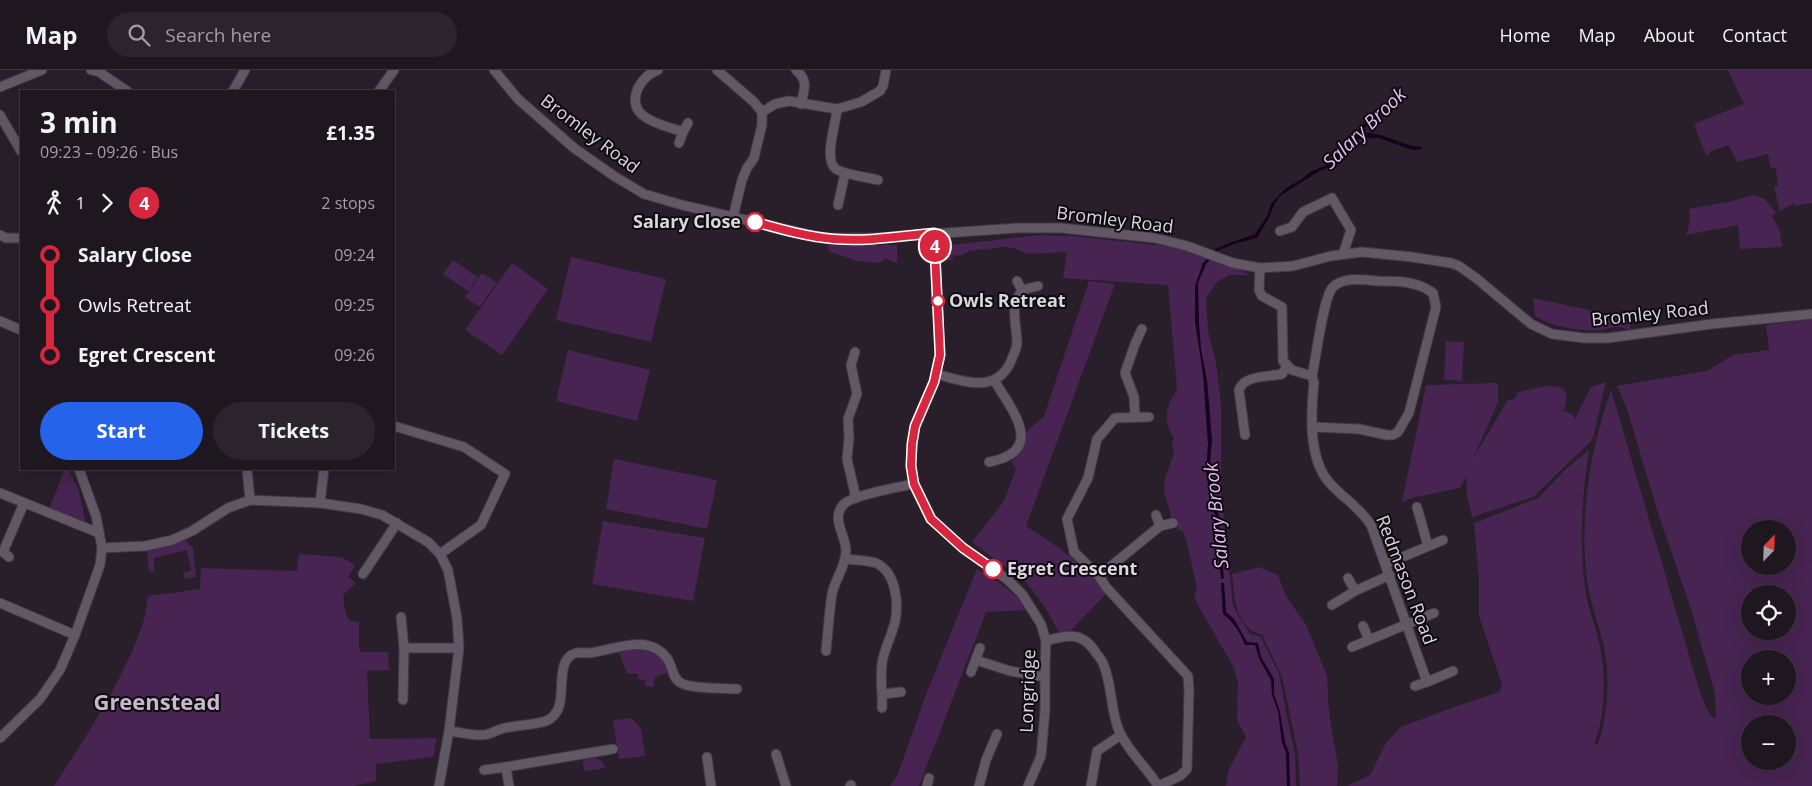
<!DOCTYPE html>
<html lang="en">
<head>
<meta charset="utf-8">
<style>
	:root { --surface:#1e1720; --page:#2b242d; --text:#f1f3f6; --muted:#a19fa5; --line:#3c363e; --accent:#2563eb }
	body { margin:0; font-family:"Open Sans",sans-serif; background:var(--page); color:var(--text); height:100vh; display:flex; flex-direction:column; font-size:19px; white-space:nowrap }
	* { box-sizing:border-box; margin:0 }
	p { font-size:16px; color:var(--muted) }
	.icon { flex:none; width:28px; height:28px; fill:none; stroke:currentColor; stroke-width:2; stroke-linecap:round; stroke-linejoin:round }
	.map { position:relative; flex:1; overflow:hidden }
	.side { position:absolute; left:20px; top:20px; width:375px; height:380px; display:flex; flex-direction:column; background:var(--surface); border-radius:0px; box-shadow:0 5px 20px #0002,0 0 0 1px var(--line) }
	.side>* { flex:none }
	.badge { padding:0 10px; border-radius:16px; font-size:18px; line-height:32px }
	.needle { width:32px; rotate:23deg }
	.buttons { position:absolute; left:1741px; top:450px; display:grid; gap:10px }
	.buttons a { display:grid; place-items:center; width:55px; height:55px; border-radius:50%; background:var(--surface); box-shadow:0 5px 20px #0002,0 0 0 1px var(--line); font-size:25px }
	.map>.badge { position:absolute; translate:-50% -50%; box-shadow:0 0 0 2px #fff }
	.legs { display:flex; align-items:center; gap:8px; height:55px; padding:0 20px; font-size:16px }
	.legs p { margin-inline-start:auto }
	.summary { display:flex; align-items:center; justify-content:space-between; height:85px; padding:0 20px }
	h1 { font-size:28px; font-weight:700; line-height:38px }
	.primary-button { display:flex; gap:10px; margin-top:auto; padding:10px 20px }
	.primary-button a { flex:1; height:58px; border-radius:30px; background:var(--accent); color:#fff; font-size:20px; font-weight:700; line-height:58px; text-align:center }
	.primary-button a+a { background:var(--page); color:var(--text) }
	ul { padding:0 20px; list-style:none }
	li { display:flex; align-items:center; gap:18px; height:50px; font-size:19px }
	li i { display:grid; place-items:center; width:8px; height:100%; margin:0 6px; background:currentColor }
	li i::after { content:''; width:12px; height:12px; margin:-6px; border:4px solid; border-radius:50%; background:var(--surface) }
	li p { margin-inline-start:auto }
	li:first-child i { background:linear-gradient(#0000 50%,currentColor 0) }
	li:last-child i { background:linear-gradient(currentColor 50%,#0000 0) }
	header { display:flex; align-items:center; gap:30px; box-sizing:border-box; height:70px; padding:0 25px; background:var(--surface); border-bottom:1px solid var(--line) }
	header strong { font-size:24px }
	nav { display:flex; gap:28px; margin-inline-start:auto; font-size:18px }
	.search { width:350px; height:45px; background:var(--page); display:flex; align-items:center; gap:12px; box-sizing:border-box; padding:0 18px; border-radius:28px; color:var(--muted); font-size:19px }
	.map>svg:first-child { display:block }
	.green { fill:#472451; fill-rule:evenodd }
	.water { fill:#18011f }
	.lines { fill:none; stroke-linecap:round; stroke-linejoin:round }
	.stream { stroke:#18011f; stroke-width:2.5 }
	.minor-casing { stroke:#423944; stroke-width:11 }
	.minor { stroke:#625765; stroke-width:9 }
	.line-1-casing { stroke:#fff; stroke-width:11 }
	.line-1 { stroke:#d7263d; stroke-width:8 }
	.stop-1-dot { fill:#fff; stroke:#d7263d; stroke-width:2.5 }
	.labels { text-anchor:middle; stroke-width:4; stroke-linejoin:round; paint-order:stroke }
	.street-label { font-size:18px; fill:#dcd6de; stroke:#0e0a10 }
	.stop-label { font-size:18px; font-weight:bold; fill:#dcd6de; stroke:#0e0a10; text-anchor:start }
	.water-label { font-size:19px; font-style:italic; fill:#e8bcf4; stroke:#0e0a10 }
	.district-label { font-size:22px; font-weight:bold; fill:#c6baca; stroke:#0e0a10 }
</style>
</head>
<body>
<header>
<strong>Map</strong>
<div class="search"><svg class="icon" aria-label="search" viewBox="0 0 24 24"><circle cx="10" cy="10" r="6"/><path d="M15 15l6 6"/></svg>Search here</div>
<nav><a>Home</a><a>Map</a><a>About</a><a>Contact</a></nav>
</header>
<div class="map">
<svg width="1812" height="716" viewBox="0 0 1812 716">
	<rect width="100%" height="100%" fill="#281f2b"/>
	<g class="green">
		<polygon points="1728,0 1812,0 1812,133 1795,136 1794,133 1780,141 1774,117 1778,116 1776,98 1771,99 1768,84 1737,92 1729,75 1709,82 1709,84 1706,85 1694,54 1744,34"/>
		<polygon points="1754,125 1765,129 1776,143 1770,147 1773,147 1780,162 1782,177 1740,179 1738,155 1686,165 1690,151 1689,139 1729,132"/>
		<path d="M1038,165l34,1 85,9 -2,-7 82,30 13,7h-21l-12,7 -11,17 2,32 8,31 5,43v87l12,114 9,16 8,12 10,2 19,38 11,58 5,21 1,33h-70l3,-17 17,-32 -9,-17 1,-37 -4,-15 -40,-70 3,-10 -11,-49 -3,-7 -9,-5 -10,-36 1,-13 9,-25 -2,-9 2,-7c-8,-8 -9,-25 -4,-35 2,-5 5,-8 7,-14l-9,-103 -105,-7 4,-26 -40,2 -13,-6 -10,-1 -35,4 -9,5 -6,-1 -2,5 -10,1 2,-13 7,-3z"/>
		<polygon points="827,175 897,175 897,192 893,192 886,188 879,193 858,191 830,182"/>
		<polygon points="571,187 666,209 651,272 556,250"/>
		<polygon points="453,190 478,207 468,221 443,204"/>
		<polygon points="512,193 548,219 502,285 465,260"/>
		<polygon points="482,203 497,213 479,237 465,227"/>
		<path d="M1089,211l26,3 -89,242c30,20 60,38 81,67l-37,38 -11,1 -13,-23 -19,-26 -55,-41 32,-41 12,-32 -5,-7 12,-14 3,-16 18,-16z"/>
		<path d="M1533,228l98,21 -1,10c-5,1 -6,-2 -11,-2 -6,-1 -13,3 -19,3 -23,1 -45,-2 -65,-14z"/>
		<path d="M1812,249v467h-465l23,-11 16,-32 15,-16 53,-20 45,-15 3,-7 -23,-69v-37l-5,-56 64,-25 29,-30 22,-18c-7,45 -10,92 -4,137 2,19 10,37 14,55 7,30 7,74 -5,102h4c10,-28 13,-72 5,-101 -5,-21 -13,-41 -16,-63 -8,-64 3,-129 24,-190l90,306 9,19 6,4 -1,-26 -24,-84 -34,-99 -30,-101 -10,-23 90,-15 26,-16 36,-5 -3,-25zM1750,459h38v37h-38zM1750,524h38v37h-38zM1750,589h38v37h-38zM1750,654h38v37h-38z"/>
		<polygon points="1446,271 1464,272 1462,311 1444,310"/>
		<polygon points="568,280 650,300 637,351 556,331"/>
		<path d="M1606,312l-12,52 -3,8 -6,5 -52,50 -61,20 -5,-22 -1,-19 -6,12 -45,9 -13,5 24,-117 72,-2v19l-25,57 36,-61 2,3 7,-6 -3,-2c17,-3 60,-20 50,14l-3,3 10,4 3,5 16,-32z"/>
		<polygon points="614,389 717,410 707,459 606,439"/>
		<polygon points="65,399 68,399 78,418 86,454 49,439"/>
		<polygon points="603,451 705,468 693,531 592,514"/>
		<polygon points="185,470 193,478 196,507 184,509 183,503 191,500 187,480 154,488 154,501 149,502 147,480"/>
		<path d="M299,484l42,3 14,8 -7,12 8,6 -13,12 2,15 3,9h2v2l9,1v26l2,4h27l1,18 -22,1 3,68 67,-1 -4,19 -57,7v17l-22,5h-300c33,-51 69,-105 89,-163 3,-9 3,-18 5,-27l52,-7 1,-21 96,3z"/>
		<path d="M1260,497l18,8 8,21 20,29 21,51 2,37 9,52 -1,21h-37l-2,-33 -16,-76 -20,-42c-28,-8 -27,-36 -30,-61z"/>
		<path d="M977,499c19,12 38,22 51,41l-42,2 -67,174h-29l7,-10 30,-84z"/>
		<path d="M624,579c22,0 39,-1 43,24l-12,4 -2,10 -8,-1v-6l-7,-1v-5l-11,-1 -8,-20 1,-3z"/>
		<polygon points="632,648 641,659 645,686 619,689 613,650"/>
		<polygon points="596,688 603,692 605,698 584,701 583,690"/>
	</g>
	<g class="water">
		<path d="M1375,47l1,2 -10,7 -5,7c22,-2 39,13 60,14l1,2 -10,1 -33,-12 -22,1 -10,8 -14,18 -17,8 -36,23 -6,9 -5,13 -12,20 -27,7v-2l25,-9 12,-18 4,-12 14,-15 17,-10 8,-7 21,-9 14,-21 24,-22z"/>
		<polygon points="1203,193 1206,194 1198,213 1199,254 1201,279 1207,310 1212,370 1209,403 1215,436 1220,448 1219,456 1222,465 1222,490 1224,508 1221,509 1219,489 1220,470 1216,456 1218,449 1213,441 1206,403 1208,374 1203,304 1195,252 1195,216"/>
		<path d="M1221,513h3l2,29 8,7 13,23 11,1 3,14 13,22v15l6,18 5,30 4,11 1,33h-3l-1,-34 -4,-9 -4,-32 -6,-16 -1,-15 -12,-22 -4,-13h-10c-5,-12 -11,-23 -22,-31z"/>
	</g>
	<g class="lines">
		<g class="stream">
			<polyline points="1214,183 1216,180 1233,173"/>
			<polyline points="1203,195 1211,187"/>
		</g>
		<g class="minor-casing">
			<g id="minor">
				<polyline points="91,0 99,2 127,21"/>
				<polyline points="494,0 518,29 574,78 614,106 644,124 682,135 824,168 874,168 1017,158 1061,158 1155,168 1187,176 1233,193 1260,198 1293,196 1331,186 1362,182 1412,187 1451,193 1459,196 1476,208 1531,254 1552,264 1584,268 1608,268 1712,254 1812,244"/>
				<path d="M658,0c-10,4 -15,9 -20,18 -13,31 23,36 45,44l5,-9"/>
				<polyline points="717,0 754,32 762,42 762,55 754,88 747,98 742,110 733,147"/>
				<path d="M796,0c13,11 8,19 5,34"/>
				<polyline points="0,17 42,0"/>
				<polyline points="233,21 245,0"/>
				<polyline points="379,21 394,0"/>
				<path d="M837,39c-1,15 -14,51 -1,60 9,6 31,8 42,11"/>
				<polyline points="762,42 775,34 789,31 837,39 861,32 880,21 883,16 886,0"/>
				<polyline points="0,45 21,81"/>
				<polyline points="679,73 683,62"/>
				<polyline points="838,135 845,103"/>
				<polyline points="1280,161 1292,157 1303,142 1332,128 1351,160 1343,184"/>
				<polyline points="934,163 940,285 934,312 915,356 912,374 911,396 913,414 931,449 963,478 1008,510 1022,524 1041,554 1046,571 1045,597 1045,641 1041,686 1028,716"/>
				<polyline points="0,165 6,168 21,168"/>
				<path d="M1260,198l-1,22 3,6 20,11 1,54 9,9 20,6 2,7c-3,28 -6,74 14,98 14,17 30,24 43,44l56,157 26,-11"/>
				<polyline points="1017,211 1022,220"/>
				<polyline points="0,251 21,260"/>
				<polyline points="855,282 851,295 857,324 848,349 849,368 847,389 856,428"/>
				<path d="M936,304c27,7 60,21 75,-13 2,-6 6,-12 6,-18 0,-12 -4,-27 -2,-39 1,-5 5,-10 7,-14l16,-4"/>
				<path d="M1312,306c4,-17 11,-79 21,-89 11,-11 32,-7 45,-6 20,0 39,0 55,12l3,14 -27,106 -11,19 -5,3h-6l-28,-6 -47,-2"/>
				<polyline points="1135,347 1134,327 1125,303 1135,274 1142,259"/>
				<polyline points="1149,347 1115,348 1097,369 1088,408 1067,449 1074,482 1099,506 1106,517 1188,606 1189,620 1187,699 1180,706 1158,716"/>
				<polyline points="394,356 464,377 505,404 481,455 440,484"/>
				<path d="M1245,365l-6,-45c5,-15 29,-13 43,-16l5,-8"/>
				<path d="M989,392c58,-11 23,-52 5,-82"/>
				<polyline points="247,399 250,430"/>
				<polyline points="0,423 99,463"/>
				<polyline points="320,433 324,399"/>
				<polyline points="1417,437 1428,476"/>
				<polyline points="1156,445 1160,456 1173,453"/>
				<polyline points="102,478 145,476 172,470 192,461 228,438 250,430 320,433 361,439 382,445 428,472 440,484 448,500 457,548 459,578 449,661 439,716"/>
				<polyline points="9,487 3,482 24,433"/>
				<path d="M845,489c10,1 22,1 31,4 20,9 23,40 19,59 -3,12 -9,24 -12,36 -4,16 0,34 -1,50"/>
				<polyline points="1386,494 1443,470"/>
				<polyline points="363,504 397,453"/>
				<polyline points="1099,506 1160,456"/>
				<polyline points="1348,508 1355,521"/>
				<polyline points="0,533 75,565"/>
				<polyline points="1332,535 1355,521 1390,505"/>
				<polyline points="401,547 404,578 403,630"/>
				<polyline points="1363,556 1369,570"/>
				<path d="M1046,571c22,-7 37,-9 50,12 3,4 7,8 8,13 9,22 6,46 16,67 10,21 27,34 38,53"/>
				<polyline points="1352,577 1434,543"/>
				<polyline points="404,578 459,578"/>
				<path d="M826,581c2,-18 3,-38 6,-57 3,-15 13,-25 14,-43 0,-16 -16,-33 -2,-47 9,-9 55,-17 69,-20"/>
				<polyline points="976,590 1010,601 1045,607"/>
				<polyline points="971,602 980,578"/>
				<polyline points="1415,616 1427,612"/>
				<polyline points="883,624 901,622"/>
				<path d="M449,661c11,1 23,5 34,4 7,0 15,-6 22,-7 12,-3 30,-3 41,-7 3,-1 7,-4 9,-7 13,-14 -2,-55 21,-61 6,-1 13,1 19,-1 23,-4 53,-17 71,5 7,7 5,21 15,26 10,6 44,5 56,6"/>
				<polyline points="0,668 40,629 60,600 75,565 100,495 102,478 96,446 79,399"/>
				<polyline points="776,684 786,716"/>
				<polyline points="707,687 711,716"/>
				<polyline points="484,700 506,697"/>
				<polyline points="509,716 506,697 613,679"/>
				<polyline points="850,716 851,715"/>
				<polyline points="927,716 929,708"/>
				<polyline points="979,716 986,690 997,664"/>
				<polyline points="1091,716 1097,681 1121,665"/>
			</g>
		</g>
		<use href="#minor" class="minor"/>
	</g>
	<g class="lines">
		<g class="line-1-casing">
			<path id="line-1" d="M755,152c25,7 53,15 79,17 33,3 67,-3 100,-6l6,122 -6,27 -19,44 -3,18 -1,22 3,18 17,35 32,29 30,21"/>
		</g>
		<use href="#line-1" class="line-1"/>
	</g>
	<g class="stop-1-dot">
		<circle cx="755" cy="152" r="9"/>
		<circle cx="938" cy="231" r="6"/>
		<circle cx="993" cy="499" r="9"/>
	</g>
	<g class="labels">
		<g class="street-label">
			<text transform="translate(590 64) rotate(37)" y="6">Bromley Road</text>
			<text transform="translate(1115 150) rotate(7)" y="6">Bromley Road</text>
			<text transform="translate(1650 244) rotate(-6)" y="6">Bromley Road</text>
			<text transform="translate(1406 510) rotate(69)" y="6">Redmason Road</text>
			<text transform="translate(1028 621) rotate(-88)" y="6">Longridge</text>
		</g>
		<g class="stop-label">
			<text x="741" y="158" text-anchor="end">Salary Close</text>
			<text x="949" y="237">Owls Retreat</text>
			<text x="1007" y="505">Egret Crescent</text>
		</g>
		<g class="water-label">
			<text transform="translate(1364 58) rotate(-44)" y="7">Salary Brook</text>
			<text transform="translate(1216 446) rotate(-96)" y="7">Salary Brook</text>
		</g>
		<g class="district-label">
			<text x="157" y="640">Greenstead</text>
		</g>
	</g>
</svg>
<div class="buttons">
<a><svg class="needle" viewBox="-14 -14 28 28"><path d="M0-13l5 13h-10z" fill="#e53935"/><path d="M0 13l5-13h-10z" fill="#a19fa5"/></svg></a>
<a><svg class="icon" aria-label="locate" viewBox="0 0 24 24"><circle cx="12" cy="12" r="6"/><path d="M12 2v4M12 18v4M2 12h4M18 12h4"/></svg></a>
<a>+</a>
<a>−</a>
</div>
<b class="badge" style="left:935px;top:176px;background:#d7263d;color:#fff">4</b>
<section class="side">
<div class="summary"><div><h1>3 min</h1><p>09:23 – 09:26 · Bus</p></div><b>£1.35</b></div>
<div class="legs"><svg class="icon" aria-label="walk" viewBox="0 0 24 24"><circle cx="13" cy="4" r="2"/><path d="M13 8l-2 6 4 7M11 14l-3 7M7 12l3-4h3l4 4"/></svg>1<svg class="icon" aria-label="forward" viewBox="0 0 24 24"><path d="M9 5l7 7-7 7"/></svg><b class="badge" style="background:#d7263d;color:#fff">4</b><p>2 stops</p></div>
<ul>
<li><i style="color:#d7263d"></i><b>Salary Close</b><p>09:24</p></li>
<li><i style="color:#d7263d"></i><span>Owls Retreat</span><p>09:25</p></li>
<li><i style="color:#d7263d"></i><b>Egret Crescent</b><p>09:26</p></li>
</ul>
<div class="primary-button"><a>Start</a><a>Tickets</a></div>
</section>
</div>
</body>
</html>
